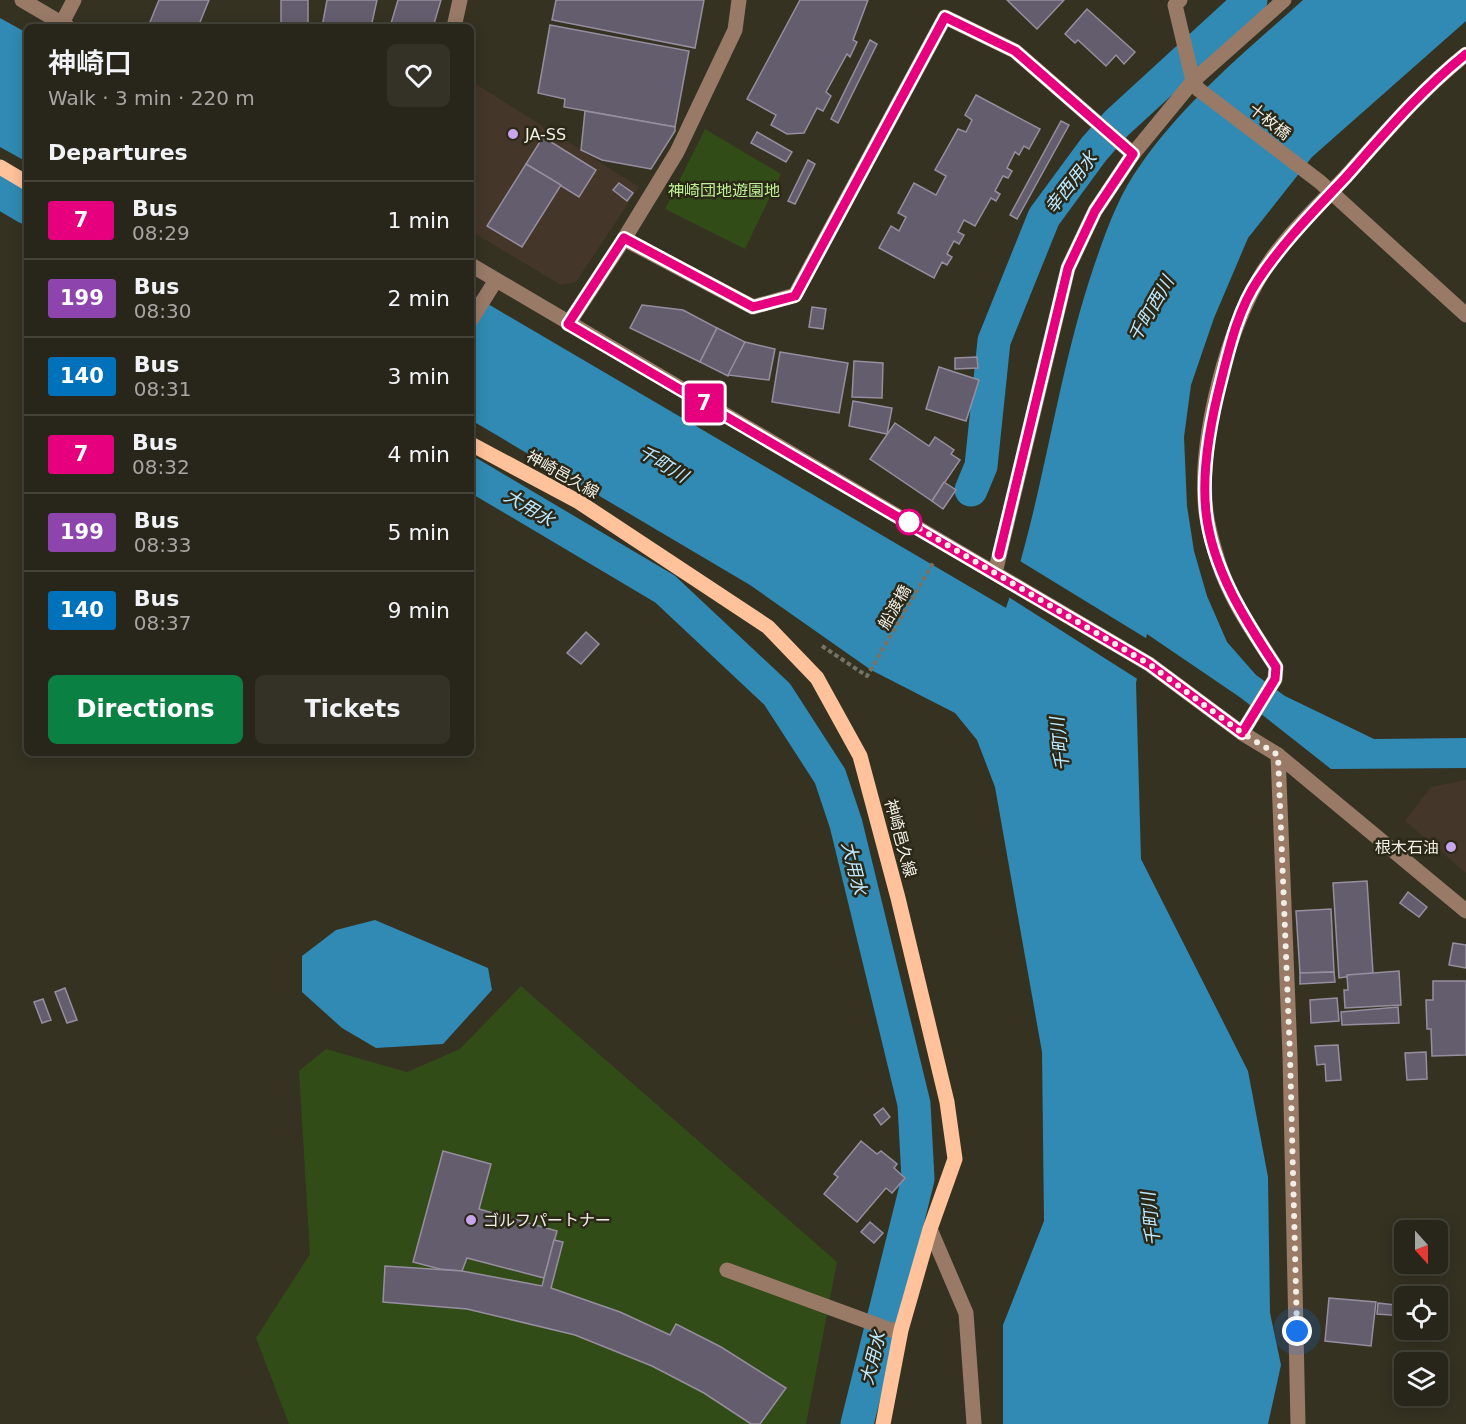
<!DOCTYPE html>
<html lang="en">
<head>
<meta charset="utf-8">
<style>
	:root { --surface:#28261a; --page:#343227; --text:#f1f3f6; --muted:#a5a5a2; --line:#444339; --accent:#0b8043 }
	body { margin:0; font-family:"DejaVu Sans","Noto Sans JP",sans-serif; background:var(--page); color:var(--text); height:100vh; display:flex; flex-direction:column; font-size:22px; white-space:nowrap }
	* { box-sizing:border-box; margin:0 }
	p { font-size:20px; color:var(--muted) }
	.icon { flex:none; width:33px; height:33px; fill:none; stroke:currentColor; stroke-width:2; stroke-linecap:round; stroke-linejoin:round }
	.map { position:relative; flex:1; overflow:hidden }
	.details { position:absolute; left:24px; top:24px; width:450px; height:732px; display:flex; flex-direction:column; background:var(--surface); border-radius:9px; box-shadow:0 3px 15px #0003,0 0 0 2px var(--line) }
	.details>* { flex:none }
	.badge { padding:0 12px; border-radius:4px; font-size:21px; line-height:39px }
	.needle { width:39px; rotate:159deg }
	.fabs { position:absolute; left:1394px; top:1220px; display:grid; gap:12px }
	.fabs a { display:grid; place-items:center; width:54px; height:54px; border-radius:9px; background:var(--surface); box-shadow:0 3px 15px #0003,0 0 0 2px var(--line); font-size:30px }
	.you { position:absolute; width:30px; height:30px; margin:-15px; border:4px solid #fff; border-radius:50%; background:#1a73e8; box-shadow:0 0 0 9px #1a73e833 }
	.map>.badge { position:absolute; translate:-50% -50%; box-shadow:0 0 0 3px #fff }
	h2 { padding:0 24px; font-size:22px; line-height:54px }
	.round { display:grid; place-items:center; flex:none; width:63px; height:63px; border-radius:9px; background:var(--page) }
	.summary { display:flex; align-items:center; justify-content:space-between; height:102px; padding:0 24px }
	h1 { font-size:28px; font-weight:600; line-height:45px }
	.primary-button { display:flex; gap:12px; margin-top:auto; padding:12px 24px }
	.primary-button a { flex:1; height:69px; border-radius:9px; background:var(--accent); color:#fff; font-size:24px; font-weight:600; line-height:69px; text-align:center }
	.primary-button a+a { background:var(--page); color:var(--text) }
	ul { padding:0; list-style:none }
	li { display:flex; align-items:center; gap:18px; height:78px; padding:0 24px; border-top:2px solid var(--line) }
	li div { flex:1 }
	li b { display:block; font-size:22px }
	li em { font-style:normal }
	li .badge { min-width:66px; font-weight:700; text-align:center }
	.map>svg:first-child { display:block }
	.commercial { fill:#443628 }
	.green { fill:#324c17 }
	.water { fill:#308ab3 }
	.pier { fill:#353222 }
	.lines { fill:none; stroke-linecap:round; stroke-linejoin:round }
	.canal { stroke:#308ab3; stroke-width:33 }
	.building { fill:#645d6d; stroke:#968e9f; stroke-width:1.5 }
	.path { stroke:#757365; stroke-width:4; stroke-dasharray:4.5 3; stroke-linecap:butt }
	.minor { stroke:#987a67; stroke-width:15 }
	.major { stroke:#ffc29a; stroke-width:15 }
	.line-casing { stroke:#fff; stroke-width:14 }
	.line { stroke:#e6007e; stroke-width:9 }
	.walk { stroke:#f1efe5; stroke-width:6; stroke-dasharray:0 10.8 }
	.poi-dot { fill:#c8a5ee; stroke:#2b2818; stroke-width:2 }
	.stop-dot { fill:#fff; stroke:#e6007e; stroke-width:3 }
	.labels { text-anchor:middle; stroke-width:5; stroke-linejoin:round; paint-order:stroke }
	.street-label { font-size:16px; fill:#f1efe5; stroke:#2b2818 }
	.poi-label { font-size:16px; fill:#f1efe5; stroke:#2b2818; text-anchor:start }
	.park-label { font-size:16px; fill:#bef192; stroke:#2b2818 }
	.water-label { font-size:18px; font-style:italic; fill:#bee8ff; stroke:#2b2818 }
</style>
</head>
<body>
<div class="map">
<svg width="1466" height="1424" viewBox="0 0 1466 1424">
	<rect width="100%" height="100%" fill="#353222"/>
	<g class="commercial">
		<polygon points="471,81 639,187 576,282 561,285 471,231"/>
		<polygon points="1466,780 1466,873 1405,821 1431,787"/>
	</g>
	<g class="green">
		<polygon points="705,129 781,174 745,249 665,209"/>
		<polygon points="521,986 837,1262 806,1424 289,1424 256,1338 310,1254 299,1071 326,1049 407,1072 460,1049"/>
	</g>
	<g class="water">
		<path d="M1303,0h163v21l-154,136 -64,81 -34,80 -23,67 -7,52 3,69 7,45 13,45 20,46 29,33 29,21 89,43 92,-1v30l-135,1 -90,-71 -94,-64 -11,49 5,176 107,212 20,106 2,136 11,52 -13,59h-265v-99l41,-104 -2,-169 -47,-265 -18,-47 -22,-27 -84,-43 -121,-85 -279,-165v-126l535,314c38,-111 50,-230 88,-342 12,-35 25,-72 47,-102 45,-64 105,-113 162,-164z"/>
		<polygon points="0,18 27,33 27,162 0,147"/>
		<polygon points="375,920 488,968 492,990 443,1044 376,1048 342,1028 302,992 302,956 336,930"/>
	</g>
	<polygon class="pier" points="1020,561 1149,640 1139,680 1007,596"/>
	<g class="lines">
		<g class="canal">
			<polyline points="0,192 27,208"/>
			<polyline points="471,474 665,589 777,694 830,776 846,824 914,1104 918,1179 857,1424"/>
			<polyline points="971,490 981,466 994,341 1044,217 1094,149 1117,123 1251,0"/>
		</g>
	</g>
	<g class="building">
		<polygon points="159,0 209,0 198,27 148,27"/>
		<rect x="281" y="0" width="27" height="27"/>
		<polygon points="327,0 377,0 371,27 322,27"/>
		<polygon points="398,0 441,0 433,27 390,27"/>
		<polygon points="556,0 704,0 695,48 552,20"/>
		<polygon points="800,0 868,0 853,40 857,42 850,57 847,54 826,92 831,96 823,111 817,108 804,133 787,134 771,125 776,115 747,99"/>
		<polygon points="1007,0 1064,0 1037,29"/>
		<polygon points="1087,9 1135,52 1124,64 1116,55 1106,66 1078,40 1075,43 1065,34"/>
		<polygon points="550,25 689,51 675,127 564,107 565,99 538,93"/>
		<polygon points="870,40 877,44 838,123 831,119"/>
		<polygon points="976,95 1040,129 1029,149 1024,146 1019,155 1015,152 1007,168 1012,171 1008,178 1003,176 995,191 1000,194 996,201 991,198 975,226 964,220 958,232 964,235 959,244 954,241 947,254 952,257 947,265 942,262 934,278 879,248 891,226 899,231 906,217 898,213 914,183 936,195 946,176 935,170 958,129 966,132 972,120 965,115"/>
		<polygon points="585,111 675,127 675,131 651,169 602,160 581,150"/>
		<polygon points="1061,121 1069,125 1017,219 1010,215"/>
		<polygon points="757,132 792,152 786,162 751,143"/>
		<polygon points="543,137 596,170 579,197 526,164"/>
		<polygon points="808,160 815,164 795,204 788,201"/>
		<polygon points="526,164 561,185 522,247 487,226"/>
		<polygon points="619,183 633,193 627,201 613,190"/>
		<polygon points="642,305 683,310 717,328 700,362 630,328"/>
		<polygon points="812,307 826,309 823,329 809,327"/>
		<polygon points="717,328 745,342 728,376 700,362"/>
		<polygon points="745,342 775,349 769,380 728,375"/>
		<polygon points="780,352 848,363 839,413 772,402"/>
		<polygon points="977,357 978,368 955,369 955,358"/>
		<polygon points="854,361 883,363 882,398 852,397"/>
		<polygon points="939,367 979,380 966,421 926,409"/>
		<polygon points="853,401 892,408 887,434 849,426"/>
		<polygon points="895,423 929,446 935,437 954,450 951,454 960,460 932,501 870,459"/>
		<polygon points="944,482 956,490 943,509 932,501"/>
		<polygon points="586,632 599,644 581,664 567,653"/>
		<polygon points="1367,881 1373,973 1339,978 1333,883"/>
		<polygon points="1408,892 1427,907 1419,917 1400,903"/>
		<polygon points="1331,909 1334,972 1300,973 1296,911"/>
		<polygon points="1453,943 1466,945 1466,968 1449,965"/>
		<polygon points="1399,971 1401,1005 1345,1008 1344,990 1348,990 1347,975"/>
		<polygon points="1334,972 1335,982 1300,984 1300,973"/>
		<polygon points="1433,981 1466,981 1466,1055 1432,1056 1431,1029 1427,1029 1426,1000 1433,1000"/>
		<polygon points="65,988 77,1020 67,1023 55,992"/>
		<polygon points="1337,998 1339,1021 1311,1023 1310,1000"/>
		<polygon points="43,999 51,1020 42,1023 34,1002"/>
		<polygon points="1398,1007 1399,1023 1342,1025 1341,1012"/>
		<polygon points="1338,1045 1341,1080 1326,1081 1325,1064 1317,1065 1315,1046"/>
		<polygon points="1426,1052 1427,1079 1407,1080 1405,1053"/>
		<polygon points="883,1108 890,1117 881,1125 874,1115"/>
		<polygon points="861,1141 877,1154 881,1151 897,1164 894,1168 905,1178 892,1193 886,1188 857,1222 824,1194 838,1177 834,1174"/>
		<polygon points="443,1151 491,1164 479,1209 557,1231 544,1278 467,1258 462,1271 440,1269 413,1262"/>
		<polygon points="870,1222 883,1233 874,1243 861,1232"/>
		<polygon points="554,1240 563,1242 551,1288 620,1312 670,1335 676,1324 721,1347 786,1388 760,1424 751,1424 704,1393 652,1366 575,1335 467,1309 383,1302 385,1266 462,1271 542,1286"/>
		<polygon points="1329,1298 1376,1302 1371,1346 1325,1341"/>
		<polygon points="1378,1303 1404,1306 1404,1316 1377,1314"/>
	</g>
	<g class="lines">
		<polyline class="path" points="822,646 867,676 933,563"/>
		<g class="minor">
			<polyline points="22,0 68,27"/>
			<polyline points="739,0 735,30 677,152 624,239 753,307 795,295 945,17 1015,51 1133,154"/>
			<polyline points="1180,0 1175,5 1193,81 1198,89 1320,182 1466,315"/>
			<polyline points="62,23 74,0"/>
			<polyline points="454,27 460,0"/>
			<polyline points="471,265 1149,664 1242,733 1278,755 1466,911"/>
			<polyline points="471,320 496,280"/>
			<polyline points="568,324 624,239"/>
			<polyline points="995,573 1068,268 1095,211 1133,154 1193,81 1284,0"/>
			<path d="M1242,733l33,-54 1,-12c-21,-33 -45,-66 -57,-103 -5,-16 -11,-36 -13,-52 -8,-68 18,-169 50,-228 22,-42 61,-76 93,-111 37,-41 73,-84 117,-119"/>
			<polyline points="1278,755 1290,1055 1298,1424"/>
			<polyline points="930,1229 966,1313 974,1424"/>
			<polyline points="727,1270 891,1330 901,1330"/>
		</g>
		<g class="major">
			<polyline points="0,167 27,183"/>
			<polyline points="471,444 579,502 768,627 817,678 860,756 898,898 947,1102 955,1159 930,1229 901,1330 883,1424"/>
		</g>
	</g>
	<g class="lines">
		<g class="line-casing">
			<path id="line" d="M999,555l69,-287 27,-57 38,-57 -118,-103 -70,-34 -150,279 -42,11 -129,-69 -56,86 581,340 93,69 33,-54 1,-12c-31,-47 -64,-98 -70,-155 -5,-44 5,-93 16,-135 8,-32 17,-69 36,-97 25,-38 57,-70 88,-103 38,-43 75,-87 120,-123"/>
		</g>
		<use href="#line" class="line"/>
		<polyline class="walk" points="909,522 905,520 1149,664 1242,733 1278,755 1290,1055 1297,1331"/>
	</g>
	<g class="poi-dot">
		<circle cx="513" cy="134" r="6"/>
		<circle cx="1451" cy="847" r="6"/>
		<circle cx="471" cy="1220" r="6"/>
	</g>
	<circle class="stop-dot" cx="909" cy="522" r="12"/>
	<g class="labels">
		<g class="street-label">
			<text transform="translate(1270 121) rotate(38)" y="6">十枚橋</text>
			<text transform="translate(563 474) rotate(29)" y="6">神崎邑久線</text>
			<text transform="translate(894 607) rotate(-60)" y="6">船渡橋</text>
			<text transform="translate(901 838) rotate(75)" y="6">神崎邑久線</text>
		</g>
		<g class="poi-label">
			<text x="525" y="140">JA-SS</text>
			<text x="1439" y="853" text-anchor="end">根木石油</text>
			<text x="483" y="1226">ゴルフパートナー</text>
		</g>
		<g class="park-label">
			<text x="724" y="196">神崎団地遊園地</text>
		</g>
		<g class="water-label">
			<text transform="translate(1071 183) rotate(-52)" y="6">幸西用水</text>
			<text transform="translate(1151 309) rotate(-60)" y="6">千町西川</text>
			<text transform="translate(663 464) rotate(31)" y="6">千町川</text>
			<text transform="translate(529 508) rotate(31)" y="6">大用水</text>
			<text transform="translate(1060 744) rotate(-96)" y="6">千町川</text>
			<text transform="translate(854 868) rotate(76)" y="6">大用水</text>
			<text transform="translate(1151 1219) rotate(-96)" y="6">千町川</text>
			<text transform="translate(873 1358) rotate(-76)" y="6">大用水</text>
		</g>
	</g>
</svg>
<div class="fabs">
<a><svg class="needle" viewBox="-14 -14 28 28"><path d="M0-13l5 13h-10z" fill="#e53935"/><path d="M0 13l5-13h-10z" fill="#a5a5a2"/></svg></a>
<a><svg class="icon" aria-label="locate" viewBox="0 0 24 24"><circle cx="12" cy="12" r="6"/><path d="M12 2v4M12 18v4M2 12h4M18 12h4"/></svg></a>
<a><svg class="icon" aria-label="layers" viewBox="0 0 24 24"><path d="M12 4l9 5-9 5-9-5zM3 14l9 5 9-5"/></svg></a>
</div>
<div class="you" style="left:1297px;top:1331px"></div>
<b class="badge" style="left:704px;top:403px;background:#e6007e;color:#fff">7</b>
<section class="details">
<div class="summary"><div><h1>神崎口</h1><p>Walk · 3 min · 220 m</p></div><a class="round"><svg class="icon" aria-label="heart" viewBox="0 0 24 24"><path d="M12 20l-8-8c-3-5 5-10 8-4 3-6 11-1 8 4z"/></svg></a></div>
<h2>Departures</h2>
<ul>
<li><span class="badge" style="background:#e6007e;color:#fff">7</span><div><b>Bus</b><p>08:29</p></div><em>1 min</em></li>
<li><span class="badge" style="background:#8e44ad;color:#fff">199</span><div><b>Bus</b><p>08:30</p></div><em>2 min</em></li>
<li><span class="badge" style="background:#0072bc;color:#fff">140</span><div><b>Bus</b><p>08:31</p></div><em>3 min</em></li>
<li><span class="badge" style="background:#e6007e;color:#fff">7</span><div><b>Bus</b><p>08:32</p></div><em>4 min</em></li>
<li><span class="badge" style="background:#8e44ad;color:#fff">199</span><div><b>Bus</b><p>08:33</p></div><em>5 min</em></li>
<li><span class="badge" style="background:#0072bc;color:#fff">140</span><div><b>Bus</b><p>08:37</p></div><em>9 min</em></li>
</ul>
<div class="primary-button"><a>Directions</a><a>Tickets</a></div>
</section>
</div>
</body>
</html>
